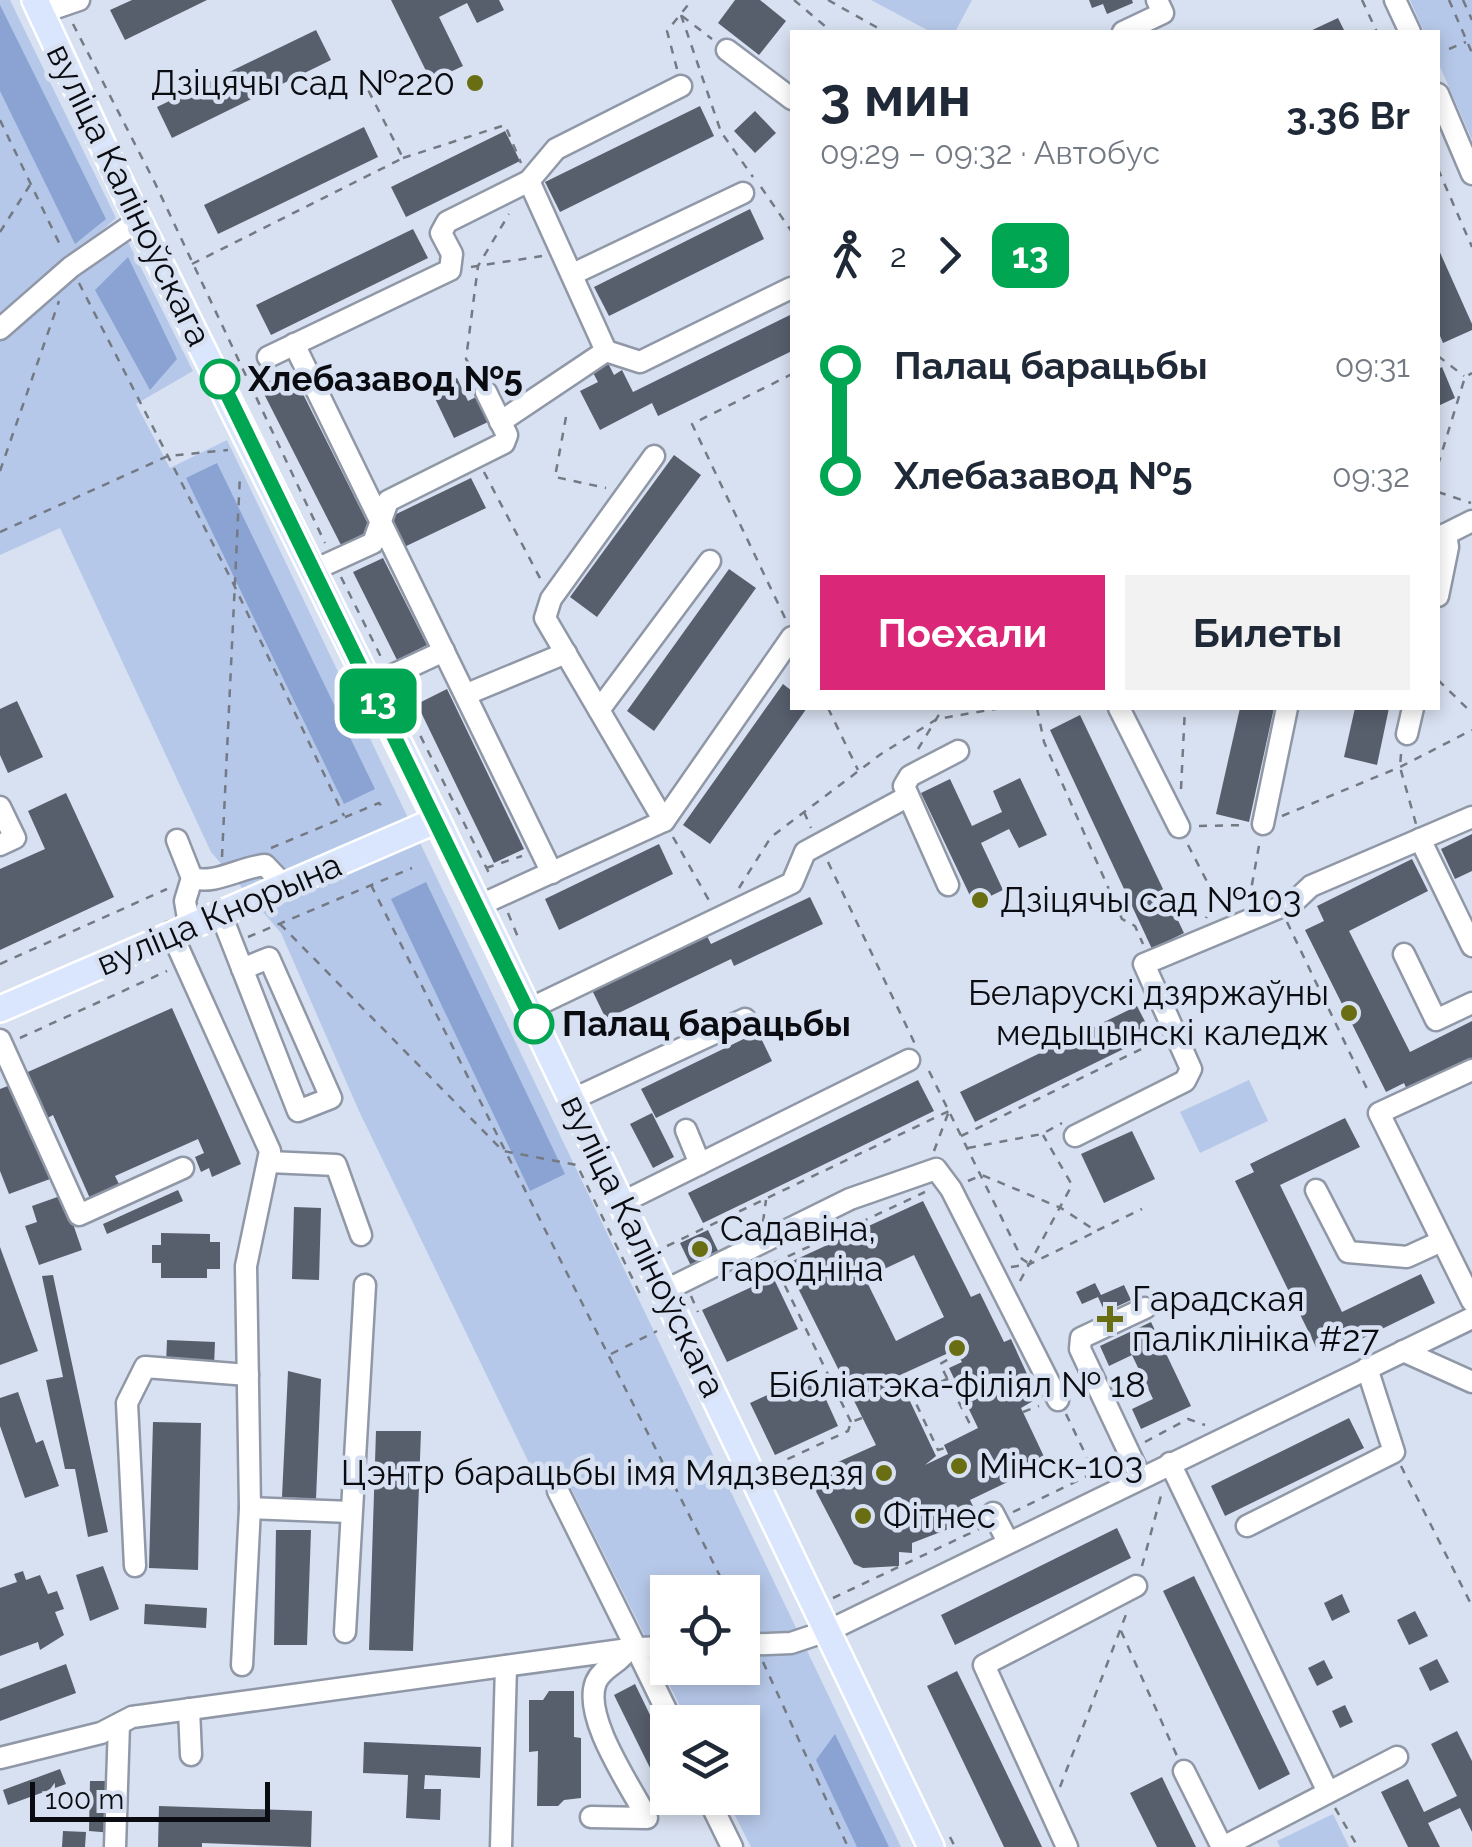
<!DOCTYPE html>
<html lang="ru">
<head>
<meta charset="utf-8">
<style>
	:root { --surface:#fff; --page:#f2f2f3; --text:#1f2937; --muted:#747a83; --accent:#db2777 }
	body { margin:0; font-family:Raleway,sans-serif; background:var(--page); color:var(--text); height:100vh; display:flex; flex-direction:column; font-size:38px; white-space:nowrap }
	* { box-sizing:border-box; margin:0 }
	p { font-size:32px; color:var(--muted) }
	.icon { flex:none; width:55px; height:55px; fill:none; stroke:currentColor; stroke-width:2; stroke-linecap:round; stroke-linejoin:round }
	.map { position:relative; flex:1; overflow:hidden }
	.drawer { position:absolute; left:790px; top:30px; width:650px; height:680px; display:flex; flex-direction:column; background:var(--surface); border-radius:0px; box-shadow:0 5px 15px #0003 }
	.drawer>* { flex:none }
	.badge { padding:0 20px; border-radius:15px; font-size:35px; line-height:65px }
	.fabs { position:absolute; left:650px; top:1575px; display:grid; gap:20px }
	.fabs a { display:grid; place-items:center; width:110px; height:110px; border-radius:0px; background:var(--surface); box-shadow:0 5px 15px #0003; font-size:50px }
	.scale { position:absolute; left:30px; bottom:25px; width:240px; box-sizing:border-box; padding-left:10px; border:5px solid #0a0c11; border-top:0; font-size:28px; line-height:35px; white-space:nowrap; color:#0a0c11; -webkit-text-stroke:8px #d8e1f1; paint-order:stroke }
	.map>.badge { position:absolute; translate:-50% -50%; box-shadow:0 0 0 5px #fff }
	.legs { display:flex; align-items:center; gap:15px; height:110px; padding:0 30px; font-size:32px }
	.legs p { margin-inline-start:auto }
	.overview { display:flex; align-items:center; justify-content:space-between; height:170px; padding:0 30px }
	h1 { font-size:55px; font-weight:700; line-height:75px }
	.cta { display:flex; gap:20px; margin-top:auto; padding:20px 30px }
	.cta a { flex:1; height:115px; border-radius:0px; background:var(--accent); color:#fff; font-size:40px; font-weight:700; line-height:115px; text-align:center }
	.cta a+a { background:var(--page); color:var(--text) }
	ul { padding:0 30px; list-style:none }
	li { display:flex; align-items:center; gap:35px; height:110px; font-size:38px }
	li i { display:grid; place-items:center; width:15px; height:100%; margin:0 12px; background:currentColor }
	li i::after { content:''; width:25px; height:25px; margin:-12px; border:8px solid; border-radius:50%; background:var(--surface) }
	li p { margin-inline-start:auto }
	li:first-child i { background:linear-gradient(#0000 50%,currentColor 0) }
	li:last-child i { background:linear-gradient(currentColor 50%,#0000 0) }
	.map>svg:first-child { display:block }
	.green { fill:#b6c8e9; fill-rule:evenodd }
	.forest { fill:#8ba3d2 }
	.building { fill:#575e6c; fill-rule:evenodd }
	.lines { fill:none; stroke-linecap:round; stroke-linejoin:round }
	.minor-casing { stroke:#9098a7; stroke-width:25 }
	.major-casing { stroke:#fff; stroke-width:30 }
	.path { stroke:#747a84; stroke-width:2.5; stroke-dasharray:8 8; stroke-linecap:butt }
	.minor { stroke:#fff; stroke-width:20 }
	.major { stroke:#dae6fe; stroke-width:25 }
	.line-1-casing { stroke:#fff; stroke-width:22 }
	.line-1 { stroke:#00a651; stroke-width:15 }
	.poi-dot { fill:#696e12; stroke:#d8e1f1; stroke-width:4 }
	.stop-1-dot { fill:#fff; stroke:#00a651; stroke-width:5 }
	.labels { text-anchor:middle; stroke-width:9; stroke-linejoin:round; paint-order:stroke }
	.poi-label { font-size:35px; fill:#0a0c11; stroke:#d8e1f1; text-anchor:start }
	.street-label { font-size:35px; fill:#0a0c11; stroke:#d8e1f1 }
	.stop-label { font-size:35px; font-weight:bold; fill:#0a0c11; stroke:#d8e1f1; text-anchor:start }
</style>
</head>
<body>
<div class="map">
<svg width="1472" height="1847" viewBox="0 0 1472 1847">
	<rect width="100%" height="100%" fill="#d8e1f1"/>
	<g class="green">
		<polygon points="0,0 10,0 116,218 0,319"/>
		<polygon points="871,0 972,0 955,32 931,32"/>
		<polygon points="1410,0 1472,0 1472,140 1438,62 1438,32 1424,32"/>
		<path d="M127,240l66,131 -57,33 34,64 57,-28 674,1407h-150l-25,-49h16v-76h-54l-122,-244 -24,12 -183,-379 -78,-178 -70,-81 -151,-324 -60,27v-215l82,-70zM668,1592h74v76h-74z"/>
		<polygon points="1249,1080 1268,1121 1200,1153 1180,1112"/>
		<polygon points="1333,1814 1349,1847 1280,1847 1277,1841"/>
	</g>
	<g class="forest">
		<polygon points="0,5 106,219 75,244 0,91"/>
		<polygon points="128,257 177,359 150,390 95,290"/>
		<polygon points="217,463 375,789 344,804 186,478"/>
		<polygon points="426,882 565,1174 530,1191 391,899"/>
		<polygon points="835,1734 889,1847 857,1847 816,1760"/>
	</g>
	<g class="building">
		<polygon points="132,0 207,0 125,40 110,10"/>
		<polygon points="391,0 499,0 504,10 477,23 467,3 439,17 463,66 431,81"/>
		<polygon points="735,0 760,0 786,21 759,55 718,23"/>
		<polygon points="1089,0 1132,0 1133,3 1107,14 1103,4 1092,8"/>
		<polygon points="1338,18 1345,32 1308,32"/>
		<polygon points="316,30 331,60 172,138 157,107"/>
		<polygon points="700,106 714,136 560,212 545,182"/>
		<polygon points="755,111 776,133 755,153 734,131"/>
		<polygon points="364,127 378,157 218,234 204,205"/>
		<polygon points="505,131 520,161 406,217 391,187"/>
		<polygon points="750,209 764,239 609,316 594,287"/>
		<polygon points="413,229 428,258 271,335 256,305"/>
		<polygon points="1438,248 1472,324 1472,330 1443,343 1438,331"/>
		<polygon points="792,314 792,351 658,416 652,403 600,430 580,391 598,382 591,369 607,361 614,375 622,370 633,392"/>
		<polygon points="1442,367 1455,398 1438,406 1438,369"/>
		<polygon points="291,370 371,530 341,545 260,386"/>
		<polygon points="457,378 468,401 476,397 488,422 454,438 431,390"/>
		<polygon points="674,455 701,475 597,617 570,597"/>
		<polygon points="471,478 486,508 400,549 386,519"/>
		<polygon points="383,558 427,645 397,660 353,572"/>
		<polygon points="729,569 756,588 654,731 627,711"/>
		<polygon points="783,684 792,691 792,708 807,708 710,844 683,825"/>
		<polygon points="447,689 524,849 494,863 417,704"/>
		<polygon points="17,701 43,757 8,773 0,755 0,709"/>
		<polygon points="1240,708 1274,708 1249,822 1216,814"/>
		<polygon points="1355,708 1389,708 1377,765 1344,757"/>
		<polygon points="1080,715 1184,933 1152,949 1050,730"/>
		<polygon points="1020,778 1047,835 1019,848 1009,829 981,843 1003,890 974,904 921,793 950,779 972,826 1002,812 993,791"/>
		<polygon points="66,793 114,897 0,950 0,869 45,849 28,811"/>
		<polygon points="1472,834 1472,871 1455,879 1441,849"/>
		<polygon points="659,844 673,874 559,930 545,899"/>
		<polygon points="1412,859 1428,891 1349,931 1410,1052 1472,1021 1472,1060 1408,1092 1404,1083 1386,1092 1305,930 1324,921 1317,906"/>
		<polygon points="810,897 823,924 734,966 731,959 606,1019 592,990 707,936 711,944"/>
		<polygon points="1137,1006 1152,1035 975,1122 960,1092"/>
		<polygon points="172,1008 241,1164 212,1177 209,1168 201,1172 195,1157 204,1153 198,1139 115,1176 122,1190 92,1203 53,1115 42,1121 21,1075"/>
		<polygon points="758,1032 772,1061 656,1118 641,1089"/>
		<polygon points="918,1080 934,1111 703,1223 688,1193"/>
		<polygon points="13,1084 50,1179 9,1194 0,1171 0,1089"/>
		<polygon points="652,1113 674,1157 653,1168 630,1124"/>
		<polygon points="1345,1118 1360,1147 1280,1185 1342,1312 1421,1274 1435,1303 1343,1348 1338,1337 1316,1347 1235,1181 1254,1172 1250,1164"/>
		<polygon points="1132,1131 1155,1179 1104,1203 1081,1154"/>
		<polygon points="178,1190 183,1201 107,1234 103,1224"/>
		<polygon points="63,1195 82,1250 39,1265 25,1226 37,1222 32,1206"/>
		<path d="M923,1201l48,96 9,-4 24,49 7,-3 27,59 -17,10 26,55 -77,37 5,10 -17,7 6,6 -52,20v10l-13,-1v14l-36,2 -9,-4 -44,-84v-14h19l47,-21 -90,-181zM914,1255l30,62 -48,24 -31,-63zM955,1350l7,12 -13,6 29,60 -34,17 4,9 -23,11 11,-9 -38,-80z"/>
		<polygon points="294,1207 321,1208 319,1280 292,1279"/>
		<polygon points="708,1230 720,1255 692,1268 680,1243"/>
		<polygon points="161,1233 210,1234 210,1242 220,1242 220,1269 207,1269 207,1278 161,1278 161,1263 152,1263 152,1245 161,1245"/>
		<polygon points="0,1247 38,1351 0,1365"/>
		<polygon points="53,1275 108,1532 88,1537 75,1469 65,1469 46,1380 63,1377 42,1276"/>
		<polygon points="773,1277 798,1329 727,1362 702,1310"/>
		<polygon points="1095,1283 1101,1295 1124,1285 1131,1300 1105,1312 1098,1297 1082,1304 1076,1292"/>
		<polygon points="1151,1322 1191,1406 1141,1429 1132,1409 1153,1399 1132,1355 1109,1366 1100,1346"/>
		<polygon points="167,1340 215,1342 214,1366 166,1364"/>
		<polygon points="288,1371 321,1379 316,1499 282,1497"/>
		<polygon points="814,1373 838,1426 775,1455 750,1403"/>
		<polygon points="18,1392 36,1443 43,1440 59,1486 25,1498 0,1426 0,1398"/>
		<polygon points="1349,1418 1364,1448 1225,1516 1211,1486"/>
		<polygon points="153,1422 201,1423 198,1570 149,1568"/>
		<polygon points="376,1431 421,1431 413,1651 369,1650"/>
		<polygon points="1117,1528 1131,1558 955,1645 941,1615"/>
		<polygon points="276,1530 311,1530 307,1645 274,1645"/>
		<polygon points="103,1566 119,1609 90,1621 76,1575"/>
		<polygon points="23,1571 26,1580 40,1575 48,1594 57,1591 64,1609 55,1612 64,1635 40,1650 38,1642 0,1656 0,1588 17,1582 14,1574"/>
		<polygon points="1194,1576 1290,1774 1259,1790 1163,1591"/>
		<polygon points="1342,1594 1350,1612 1332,1621 1324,1603"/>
		<polygon points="145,1604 207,1608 206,1628 144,1624"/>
		<polygon points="1415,1611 1428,1636 1409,1645 1397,1620"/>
		<polygon points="1437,1659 1449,1682 1430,1691 1419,1668"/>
		<polygon points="1324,1660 1333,1678 1317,1686 1308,1668"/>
		<polygon points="66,1664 76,1693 0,1721 0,1689"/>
		<polygon points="957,1671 980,1718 1042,1847 1004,1847 927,1686"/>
		<polygon points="635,1684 668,1752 668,1763 652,1772 614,1695"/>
		<polygon points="549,1691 574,1691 574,1737 581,1738 581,1798 564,1800 558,1806 537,1806 538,1751 529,1752 529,1700 543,1700"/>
		<polygon points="1345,1705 1353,1722 1340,1728 1332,1711"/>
		<polygon points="1457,1731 1472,1761 1472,1832 1460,1808 1428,1823 1440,1847 1408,1847 1381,1792 1408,1779 1424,1812 1457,1796 1431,1744"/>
		<polygon points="364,1742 481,1747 480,1778 425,1775 424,1789 441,1789 440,1820 406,1818 408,1775 363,1773"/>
		<polygon points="60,1769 66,1784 8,1805 3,1790"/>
		<polygon points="1162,1777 1171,1796 1196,1847 1157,1847 1130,1793"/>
		<polygon points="90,1781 113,1781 113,1833 89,1831"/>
		<polygon points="159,1806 312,1811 311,1847 202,1843 202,1847 158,1847"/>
		<polygon points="63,1831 86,1832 85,1847 62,1847"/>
	</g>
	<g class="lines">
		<g class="minor-casing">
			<g id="minor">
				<polyline points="1395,0 1410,32"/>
				<polyline points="41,13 79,0"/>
				<polyline points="1123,32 1163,13 1157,0"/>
				<polyline points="727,50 792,99"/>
				<polyline points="1438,94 1472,174"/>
				<polyline points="529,181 606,351 640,362 791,288"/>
				<polyline points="575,273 743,193"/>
				<polyline points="0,329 71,267 139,220"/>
				<polyline points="294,344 552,873"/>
				<polyline points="268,357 450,270 452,254 441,233 447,222 529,181 556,149 681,86"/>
				<polyline points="500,422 606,351"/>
				<polyline points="654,456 551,599 545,618 664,821"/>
				<polyline points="1438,538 1472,521"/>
				<polyline points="314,570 373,543 388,501 504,443 507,435 486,392"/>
				<polyline points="1438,596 1448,547 1446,534"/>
				<polyline points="371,685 444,651"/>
				<polyline points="467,694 566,653"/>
				<polyline points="1119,708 1179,827"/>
				<polyline points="599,710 710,561"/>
				<polyline points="1407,734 1413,708"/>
				<polyline points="0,807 15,838 0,845"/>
				<polyline points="1263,824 1287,708"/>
				<polyline points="1420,839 1472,946"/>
				<polyline points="177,840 192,878 185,901 189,924"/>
				<path d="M192,878c23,7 49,-11 73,-13l20,21"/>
				<polyline points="948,885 904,786 910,776 958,751"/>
				<polyline points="478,906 664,821 792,637"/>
				<polyline points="220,912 298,1111 331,1098 269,958 242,969"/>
				<polyline points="171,932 270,1151 246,1266 250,1508 242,1665"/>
				<polyline points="1404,954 1436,1020 1472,1003"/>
				<polyline points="527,1010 792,883 805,852 905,798"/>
				<polyline points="0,1040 79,1215 183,1168"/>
				<polyline points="1472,1070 1379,1113 1472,1301"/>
				<polyline points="571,1100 745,1019"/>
				<polyline points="686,1130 700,1164"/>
				<polyline points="1075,1136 1185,1081 1191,1069 1144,964 1295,901 1311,886 1472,817"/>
				<polyline points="269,1162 336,1165 361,1235"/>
				<polyline points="1316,1190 1348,1252 1407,1257 1442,1241"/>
				<polyline points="621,1203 909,1060"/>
				<polyline points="664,1291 850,1199 936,1169 951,1189 1058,1400"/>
				<polyline points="1403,1351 1472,1382"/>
				<polyline points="1170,1463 1328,1792"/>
				<polyline points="1140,1476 1080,1349 1081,1338 1145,1308"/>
				<polyline points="250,1508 351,1512"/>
				<polyline points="993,1513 1008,1542"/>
				<polyline points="1247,1526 1394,1452 1367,1368"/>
				<polyline points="135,1566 127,1403 145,1367 248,1375"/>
				<polyline points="345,1632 365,1285"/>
				<polyline points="742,1645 791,1643 830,1630 1472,1318"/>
				<polyline points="668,1647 636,1648 672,1722"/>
				<polyline points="189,1709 191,1755"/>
				<polyline points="0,1758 101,1733 132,1717 636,1648 558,1491"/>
				<polyline points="1184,1771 1222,1847"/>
				<polyline points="708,1798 732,1847"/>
				<path d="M591,1817l56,1c-17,-33 -65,-101 -51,-136 7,-16 24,-18 32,-33"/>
				<polyline points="115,1847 119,1724"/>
				<polyline points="501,1847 506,1666"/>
				<polyline points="1067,1847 984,1665 1136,1586"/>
				<polyline points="1223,1847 1397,1757"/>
			</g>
		</g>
		<g class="major-casing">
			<g id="major">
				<polyline points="35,0 126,195 437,820 931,1847"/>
				<polyline points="0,1009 437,820"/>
			</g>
		</g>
		<g class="path">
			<polyline points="794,0 832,32"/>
			<polyline points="828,0 885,32"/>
			<polyline points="1362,0 1377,32"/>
			<polyline points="1449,0 1472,53"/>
			<polyline points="1463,0 1472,20"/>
			<polyline points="681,15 721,132 753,177"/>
			<polyline points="682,16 712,39"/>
			<polyline points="73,24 154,181 325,543"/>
			<polyline points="1449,49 1466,42"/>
			<polyline points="677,69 667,31 692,0"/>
			<polyline points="0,120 62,249"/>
			<polyline points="403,158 505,125 521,163"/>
			<polyline points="1438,169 1472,247"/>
			<polyline points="761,187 792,232"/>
			<polyline points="0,232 30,185"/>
			<polyline points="192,264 403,158 363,80"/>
			<polyline points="471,267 542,256"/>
			<polyline points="79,283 233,583 344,816"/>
			<polyline points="1438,356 1464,376"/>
			<polyline points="478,378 466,359 478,266 509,214"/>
			<polyline points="566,417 555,477 606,488"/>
			<polyline points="1438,465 1465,377 1472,373"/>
			<polyline points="0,471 59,301"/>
			<polyline points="484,472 541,580"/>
			<polyline points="1438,492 1471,503"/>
			<polyline points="0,532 168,456 228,450"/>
			<polyline points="341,577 382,659"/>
			<polyline points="785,618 692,424 792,374"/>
			<polyline points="1438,680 1472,713"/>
			<polyline points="399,693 492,879"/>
			<polyline points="828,708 858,770"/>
			<polyline points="1037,708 1044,742 1122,919 1135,926 1143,944"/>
			<polyline points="918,749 943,708"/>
			<polyline points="1401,754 1400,767 1416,824"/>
			<polyline points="1181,789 1185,708"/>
			<polyline points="804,812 811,828"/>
			<polyline points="1282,816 1400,767 1472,730"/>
			<polyline points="1199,826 1246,825"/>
			<polyline points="673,837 711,904"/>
			<polyline points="1188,845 1215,897 1206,918"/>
			<polyline points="271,848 379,803 385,810"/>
			<polyline points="222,857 240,475"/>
			<polyline points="828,862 915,1044"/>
			<polyline points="486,868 522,856"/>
			<polyline points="371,885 728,1592"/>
			<polyline points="739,888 771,837 881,754 937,719 1001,708"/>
			<polyline points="1249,901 1260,840"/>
			<polyline points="508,913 520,942"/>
			<polyline points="1287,922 1370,1095"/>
			<polyline points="280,924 503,1151 577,1165 641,1296"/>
			<polyline points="248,937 412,868"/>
			<polyline points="0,964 167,889"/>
			<polyline points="20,1038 167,971"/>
			<polyline points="929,1071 1022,1259 1030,1264"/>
			<polyline points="961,1136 1158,1041"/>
			<polyline points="968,1148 1042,1134 1062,1123"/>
			<polyline points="934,1151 949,1111"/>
			<polyline points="968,1181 982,1175 1061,1208 1096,1231 1142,1209"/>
			<polyline points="763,1222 766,1200"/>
			<polyline points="667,1246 949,1111"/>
			<polyline points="1011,1267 1030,1264 1095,1232"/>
			<polyline points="1020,1281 1072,1185 1043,1135"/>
			<polyline points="691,1296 698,1312"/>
			<polyline points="611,1354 657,1331"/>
			<polyline points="947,1378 940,1364 954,1356"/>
			<polyline points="1117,1379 1129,1373"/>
			<polyline points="912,1395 947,1379 973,1430"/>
			<polyline points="907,1397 912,1395 938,1450 945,1448"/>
			<polyline points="1023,1412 1039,1406"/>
			<polyline points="1066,1414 1093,1470"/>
			<polyline points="851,1422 774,1263 925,1192"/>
			<polyline points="1145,1442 1188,1419 1205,1425"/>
			<polyline points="773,1466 848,1431 851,1422 862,1418"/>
			<polyline points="1401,1466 1472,1606"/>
			<polyline points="1013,1512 1114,1463"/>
			<polyline points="1142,1566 1162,1492"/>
			<polyline points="833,1598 979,1529"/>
			<polyline points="1121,1631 1177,1756"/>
			<polyline points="763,1662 848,1847"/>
			<polyline points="1060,1787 1127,1612"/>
			<polyline points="1335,1808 1358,1847"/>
			<polyline points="950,1837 955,1847"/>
		</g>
		<use href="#minor" class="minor"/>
		<use href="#major" class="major"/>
	</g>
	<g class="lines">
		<g class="line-1-casing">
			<polyline id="line-1" points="220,379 534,1024"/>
		</g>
		<use href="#line-1" class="line-1"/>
	</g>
	<g class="poi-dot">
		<circle cx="475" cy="83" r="10"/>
		<circle cx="980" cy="900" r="10"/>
		<circle cx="1349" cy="1013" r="10"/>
		<circle cx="700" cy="1249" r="10"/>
		<path d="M1105 1304h10v10h10v10h-10v10h-10v-10h-10v-10h10z"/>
		<circle cx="957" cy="1348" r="10"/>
		<circle cx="959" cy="1466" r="10"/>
		<circle cx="884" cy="1473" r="10"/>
		<circle cx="863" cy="1516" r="10"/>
	</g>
	<g class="stop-1-dot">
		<circle cx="220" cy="379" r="18"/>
		<circle cx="534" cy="1024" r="18"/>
	</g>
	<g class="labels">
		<g class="poi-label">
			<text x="455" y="95" text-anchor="end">Дзіцячы сад №220</text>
			<text x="1000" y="912">Дзіцячы сад №103</text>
			<text x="1329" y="1005" text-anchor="end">Беларускі дзяржаўны<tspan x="1329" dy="40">медыцынскі каледж</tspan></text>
			<text x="720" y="1241">Садавіна,<tspan x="720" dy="40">гародніна</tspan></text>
			<text x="1132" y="1311">Гарадская<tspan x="1132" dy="40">паліклініка #27</tspan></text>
			<text x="957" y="1397" text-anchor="middle">Бібліатэка-філіял № 18</text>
			<text x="979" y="1478">Мінск-103</text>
			<text x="864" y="1485" text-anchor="end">Цэнтр барацьбы імя Мядзведзя</text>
			<text x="883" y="1528">Фітнес</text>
		</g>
		<g class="street-label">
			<text transform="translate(129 195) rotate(64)" y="12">вуліца Каліноўскага</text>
			<text transform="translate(219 914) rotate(-23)" y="12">вуліца Кнорына</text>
			<text transform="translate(643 1246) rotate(64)" y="12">вуліца Каліноўскага</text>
		</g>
		<g class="stop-label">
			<text x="248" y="391">Хлебазавод №5</text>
			<text x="562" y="1036">Палац барацьбы</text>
		</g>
	</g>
</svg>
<div class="fabs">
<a><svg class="icon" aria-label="locate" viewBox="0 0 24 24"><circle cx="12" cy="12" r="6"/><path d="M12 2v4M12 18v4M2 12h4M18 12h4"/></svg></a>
<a><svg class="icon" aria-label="layers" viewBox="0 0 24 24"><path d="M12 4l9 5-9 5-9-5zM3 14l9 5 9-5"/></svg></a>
</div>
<div class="scale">100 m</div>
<b class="badge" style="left:378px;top:701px;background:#00a651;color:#fff">13</b>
<section class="drawer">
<div class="overview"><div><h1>3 мин</h1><p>09:29 – 09:32 · Автобус</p></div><b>3.36 Br</b></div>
<div class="legs"><svg class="icon" aria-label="walk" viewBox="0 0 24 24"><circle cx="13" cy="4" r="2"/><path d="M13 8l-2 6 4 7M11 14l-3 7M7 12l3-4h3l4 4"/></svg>2<svg class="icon" aria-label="forward" viewBox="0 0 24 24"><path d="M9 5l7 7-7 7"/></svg><b class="badge" style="background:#00a651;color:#fff">13</b></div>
<ul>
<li><i style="color:#00a651"></i><b>Палац барацьбы</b><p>09:31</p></li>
<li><i style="color:#00a651"></i><b>Хлебазавод №5</b><p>09:32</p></li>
</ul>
<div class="cta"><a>Поехали</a><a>Билеты</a></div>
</section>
</div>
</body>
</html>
